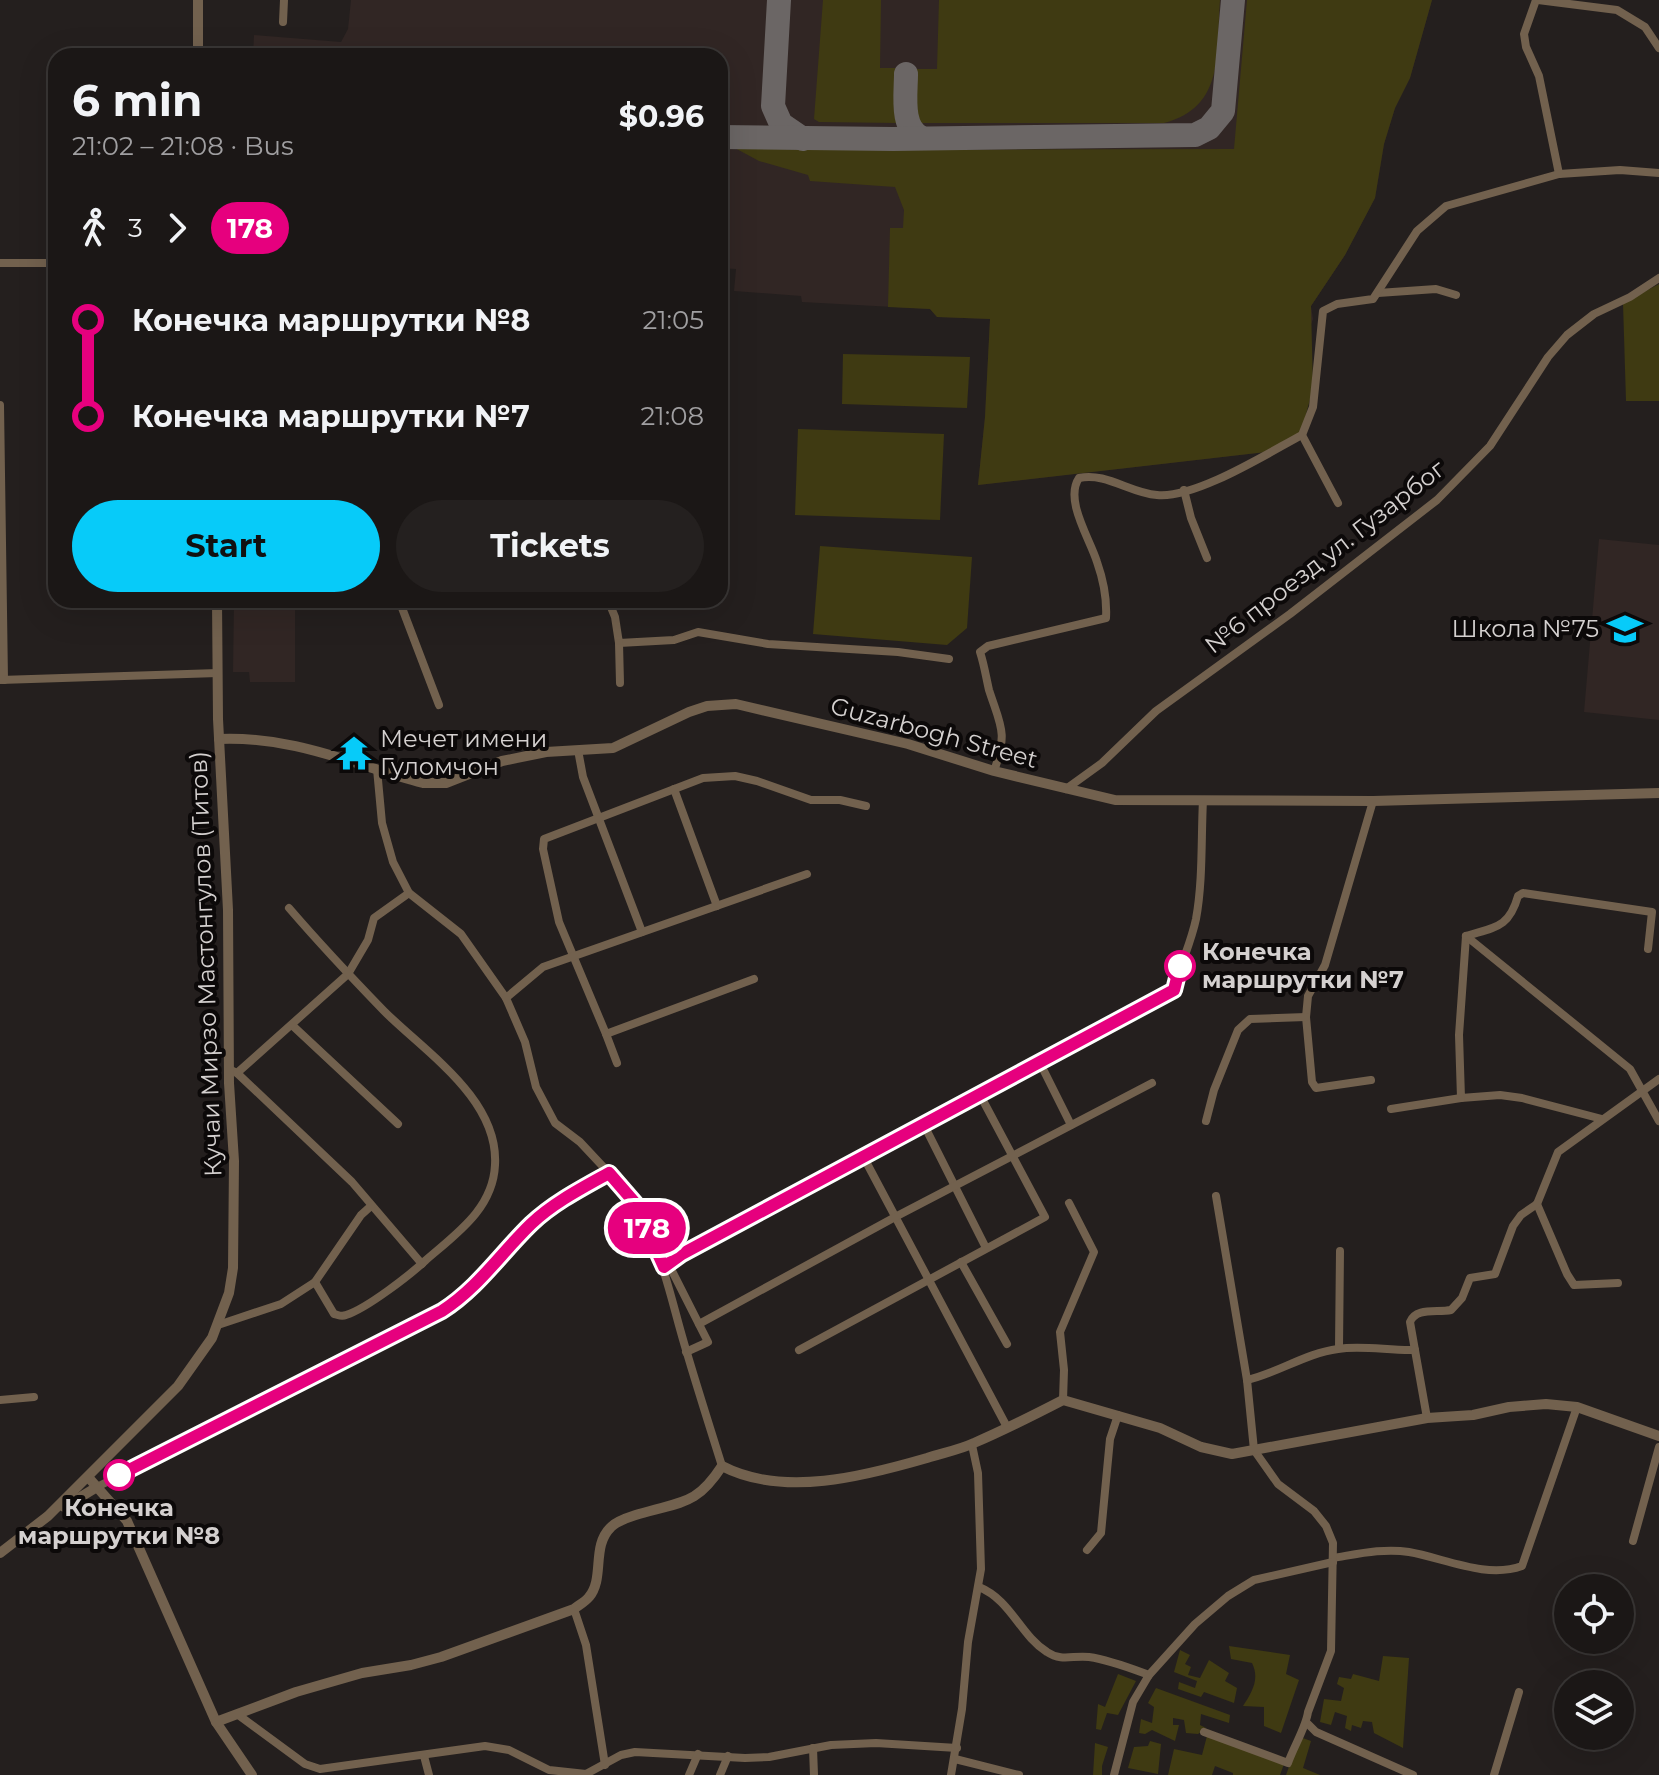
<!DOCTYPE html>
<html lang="en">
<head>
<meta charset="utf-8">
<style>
	:root { --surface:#1b1716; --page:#24201f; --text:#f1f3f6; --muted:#a09fa1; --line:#393635; --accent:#07cbf9 }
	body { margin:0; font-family:Montserrat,sans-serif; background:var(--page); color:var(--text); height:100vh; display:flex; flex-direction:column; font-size:30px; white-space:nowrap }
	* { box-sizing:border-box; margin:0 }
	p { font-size:26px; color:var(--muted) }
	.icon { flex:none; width:44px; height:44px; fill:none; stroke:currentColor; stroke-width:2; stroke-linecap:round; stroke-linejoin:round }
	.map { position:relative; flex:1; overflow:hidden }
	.details { position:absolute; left:48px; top:48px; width:680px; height:560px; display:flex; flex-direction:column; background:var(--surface); border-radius:24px; box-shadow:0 8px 32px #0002,0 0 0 2px var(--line) }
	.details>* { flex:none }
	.badge { padding:0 16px; border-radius:26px; font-size:28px; line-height:52px }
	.fabs { position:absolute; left:1554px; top:1574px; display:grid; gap:16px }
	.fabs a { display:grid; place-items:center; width:80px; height:80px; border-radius:50%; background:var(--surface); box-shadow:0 8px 32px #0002,0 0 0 2px var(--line); font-size:40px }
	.map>.badge { position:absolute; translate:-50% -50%; box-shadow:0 0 0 4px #fff }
	.legs { display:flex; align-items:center; gap:12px; height:88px; padding:0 24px; font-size:26px }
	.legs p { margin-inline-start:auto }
	.head { display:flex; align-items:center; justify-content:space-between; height:136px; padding:0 24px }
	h1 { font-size:44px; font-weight:700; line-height:60px }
	.action { display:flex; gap:16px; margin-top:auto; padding:16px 24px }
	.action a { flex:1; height:92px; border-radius:48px; background:var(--accent); color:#111; font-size:32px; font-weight:700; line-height:92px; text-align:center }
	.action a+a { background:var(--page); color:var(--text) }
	ul { padding:0 24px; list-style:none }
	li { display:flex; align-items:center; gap:28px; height:96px; font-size:30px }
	li i { display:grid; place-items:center; width:12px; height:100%; margin:0 10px; background:currentColor }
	li i::after { content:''; width:20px; height:20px; margin:-10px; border:6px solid; border-radius:50%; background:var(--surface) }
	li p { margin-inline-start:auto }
	li:first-child i { background:linear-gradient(#0000 50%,currentColor 0) }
	li:last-child i { background:linear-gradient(currentColor 50%,#0000 0) }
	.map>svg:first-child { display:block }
	.built { fill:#312624 }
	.green { fill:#3f3a12 }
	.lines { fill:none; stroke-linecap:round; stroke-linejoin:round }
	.taxiway { stroke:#6b6665; stroke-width:24 }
	.minor { stroke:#72614e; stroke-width:8 }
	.tertiary { stroke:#72614e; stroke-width:10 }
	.line-1-casing { stroke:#fff; stroke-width:18 }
	.line-1 { stroke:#e6007e; stroke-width:12 }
	.stop-1-dot { fill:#fff; stroke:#e6007e; stroke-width:4 }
	.labels { text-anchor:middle; stroke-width:8; stroke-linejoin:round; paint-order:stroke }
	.street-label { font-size:24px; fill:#d4d0cf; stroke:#0c0909 }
	.poi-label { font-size:24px; fill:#d4d0cf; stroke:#0c0909; text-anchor:end }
	.stop-label { font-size:24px; font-weight:bold; fill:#d4d0cf; stroke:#0c0909; text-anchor:start }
</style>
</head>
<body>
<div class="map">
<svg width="1659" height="1775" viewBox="0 0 1659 1775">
	<rect width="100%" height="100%" fill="#241f1e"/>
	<g class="built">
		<polygon points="351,0 1432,0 1410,78 1395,108 1384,144 1375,198 1345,255 1311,306 1313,319 1266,452 978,485 985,417 990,319 937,317 930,309 802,302 801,296 734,291 736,269 720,268 720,56 253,56 254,35 341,42 348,29"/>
		<polygon points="1599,539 1659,545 1659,720 1584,712"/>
		<polygon points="234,600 295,600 295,682 250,682 249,672 233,672"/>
	</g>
	<g class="green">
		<polygon points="823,0 881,0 880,68 897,68 898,123 819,122 814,119"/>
		<path d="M939,0h281c-4,51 6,107 -56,123h-243l-4,-4 -2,-50h22z"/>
		<polygon points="1247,0 1432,0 1410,78 1395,108 1384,144 1375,198 1345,255 1311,306 1313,388 1301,433 1266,452 978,485 985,417 990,319 937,317 930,309 888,307 890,228 903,228 904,210 895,187 810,181 808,175 759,161 733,147 810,150 1234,149"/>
		<polygon points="1659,284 1659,401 1626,401 1623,303"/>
		<polygon points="843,354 970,357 967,408 842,404"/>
		<polygon points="798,429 944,434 940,520 795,515"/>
		<polygon points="820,546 972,557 967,628 947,645 813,634"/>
		<path d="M1229,1646l61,9 -4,19 13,6 -18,53 -17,-7v-19l-21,-1c9,-14 17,-27 9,-43l-21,-4z"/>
		<polygon points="1180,1650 1190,1655 1185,1664 1191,1667 1188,1675 1200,1678 1209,1660 1229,1673 1225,1681 1237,1688 1234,1703 1204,1692 1201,1697 1178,1689 1179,1682 1195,1688 1197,1681 1174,1672"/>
		<polygon points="1383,1656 1409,1658 1403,1748 1374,1733 1372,1722 1363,1721 1361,1728 1352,1725 1351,1731 1345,1728 1347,1716 1335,1712 1331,1725 1320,1722 1324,1699 1341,1701 1344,1688 1337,1684 1339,1677 1351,1679 1353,1674 1379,1681"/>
		<polygon points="1118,1674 1136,1681 1118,1715 1107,1713 1101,1730 1096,1729 1098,1704 1105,1707"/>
		<polygon points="1156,1688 1230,1715 1229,1723 1201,1714 1200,1725 1206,1728 1198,1734 1186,1733 1184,1720 1173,1718 1173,1725 1179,1725 1175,1741 1152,1730 1145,1734 1139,1733 1141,1719 1152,1723 1154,1707 1148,1703"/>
		<polygon points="1207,1736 1284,1764 1280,1775 1233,1775 1233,1773 1215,1766 1212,1775 1168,1775 1174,1749 1202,1755"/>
		<polygon points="1300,1737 1311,1741 1303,1768 1320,1775 1286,1775"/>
		<polygon points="1150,1741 1161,1744 1158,1774 1128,1768 1134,1747 1148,1746"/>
		<polygon points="1095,1743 1108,1747 1102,1766 1102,1775 1093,1775"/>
	</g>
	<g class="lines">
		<g class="taxiway">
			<polyline points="779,0 773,106 781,124 803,139"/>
			<path d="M906,74c0,20 -6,55 16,64"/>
			<polyline points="720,137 893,139 1195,135 1209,128 1223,111 1233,0"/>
		</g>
		<g class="minor">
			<polyline points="1536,0 1524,34 1526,47 1539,76 1559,174"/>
			<polyline points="1538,0 1617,10 1645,27 1659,48"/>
			<polyline points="283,22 284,0"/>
			<polyline points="0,263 56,263"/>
			<polyline points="1378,293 1436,289 1456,295"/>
			<polyline points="0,405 4,680"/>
			<polyline points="1302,435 1338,503"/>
			<polyline points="1184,490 1191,518 1207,558"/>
			<polyline points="399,600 439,705"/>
			<polyline points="608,600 615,617 619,643 674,640 698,632 768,644 898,652 949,659"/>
			<polyline points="619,643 620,683"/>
			<polyline points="0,680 218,673"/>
			<polyline points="578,750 583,777 642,932"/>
			<polyline points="377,769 382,823 393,862 409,893 461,934 506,998"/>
			<path d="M994,771c14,-39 7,-44 -5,-81 -3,-13 -5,-26 -9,-38l8,-6 118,-28c1,-18 -3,-39 -9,-56 -7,-23 -33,-62 -18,-84 27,-6 51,15 78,17 38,4 111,-42 145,-60l11,-28 10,-96 14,-7 36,-5 44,-68 29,-25 113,-32 61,-4 39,3"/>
			<polyline points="674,789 717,906"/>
			<polyline points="1066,789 1102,763 1156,711 1290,614 1437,500 1490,446 1548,357 1567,335 1594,314 1630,297 1659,278"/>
			<polyline points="1466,936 1459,1035 1461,1098 1500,1095 1522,1098 1602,1119"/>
			<polyline points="1466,936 1630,1069 1659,1121"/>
			<path d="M1466,936c29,-9 43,-8 52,-40l5,-3 129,19 -4,37"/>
			<polyline points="754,979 606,1034 559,922 543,849 544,839 703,778 735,776 757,781 811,800 840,800 866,806"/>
			<polyline points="293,1026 398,1124"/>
			<polyline points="606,1034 617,1063"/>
			<polyline points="1039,1061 1071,1125"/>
			<polyline points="229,1069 237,1073 352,1182 422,1264"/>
			<polyline points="237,1073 348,974 368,940 374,918 409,893"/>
			<polyline points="1371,1080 1316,1088 1312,1082 1306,1017 1308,996 1325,965 1373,801"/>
			<polyline points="1391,1109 1461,1098"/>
			<polyline points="1206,1121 1214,1090 1238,1030 1250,1019 1306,1017"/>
			<polyline points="923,1123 986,1248"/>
			<polyline points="863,1156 1007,1427"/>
			<polyline points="609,1173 580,1142 555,1123 536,1087 525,1042 506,998 543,967 807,874"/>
			<polyline points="1537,1204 1567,1274 1574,1285 1618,1283"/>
			<polyline points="961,1262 1007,1344"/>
			<polyline points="668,1263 708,1342 686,1352"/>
			<path d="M664,1267l18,-13 492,-264c6,-25 17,-47 22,-71 7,-38 5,-80 7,-119"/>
			<polyline points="315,1282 361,1215 371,1206"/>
			<polyline points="699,1324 897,1216 1152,1083"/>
			<path d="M218,1325l63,-21 34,-22 19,32c5,1 7,3 12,1 20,-6 64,-40 80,-55 30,-26 67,-51 69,-95 4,-66 -70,-113 -111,-154 -32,-33 -64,-67 -95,-103"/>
			<polyline points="1339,1348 1340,1251"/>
			<polyline points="799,1350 1045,1217 979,1093"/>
			<path d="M1247,1380c31,-7 59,-27 91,-31 24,-4 52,2 77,1"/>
			<polyline points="0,1400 34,1397"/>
			<polyline points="1063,1400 1064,1370 1060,1332 1094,1252 1069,1203"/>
			<path d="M1427,1418l-17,-96c6,-15 27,-9 41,-12l11,-12 8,-20 25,-4 18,-48 8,-11 16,-11 21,-52 101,-73"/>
			<path d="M97,1487l231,-116 114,-60 19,-12 72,-77 46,-32 30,-17c50,48 58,116 78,180 11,37 23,75 35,113"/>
			<polyline points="1633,1541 1659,1447"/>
			<polyline points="1087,1550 1101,1533 1110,1439 1118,1415"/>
			<path d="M1333,1558c25,-4 50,-10 76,-6 35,6 77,27 113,14l55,-159"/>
			<path d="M979,1587c32,13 41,48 68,65 15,10 26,3 42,5 21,3 41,11 60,18"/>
			<polyline points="574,1609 586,1645 605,1765"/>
			<polyline points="237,1714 305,1764 320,1769 485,1746 509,1750 549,1770 586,1774 621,1755 635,1752 745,1758 769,1757 831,1745 876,1743 957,1748"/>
			<polyline points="1307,1723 1316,1732 1413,1775"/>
			<path d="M1204,1732l84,31c6,-17 18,-36 20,-51l23,-61 2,-108 -7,-17 -12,-15 -36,-27 -24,-34 -7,-70 -31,-184"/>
			<polyline points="813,1748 814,1775"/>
			<polyline points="424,1756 429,1775"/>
			<polyline points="955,1759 1019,1775"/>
			<polyline points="689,1775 698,1754"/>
			<polyline points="720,1775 728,1756"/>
			<polyline points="951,1775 962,1709 968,1642 981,1569 978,1473 972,1445"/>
			<polyline points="1114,1775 1133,1702 1149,1675 1195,1624 1228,1596 1254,1580 1333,1562"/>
			<polyline points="1494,1775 1519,1692"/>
		</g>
		<g class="tertiary">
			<polyline points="198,0 198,56"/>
			<path d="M219,739c76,-3 132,25 204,44h23l56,-22 44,-9 67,-4 76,-36 18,-6 29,-2 172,40 86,27 121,29 258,1 286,-8"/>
			<polyline points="88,1477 127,1521 216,1722 252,1775"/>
			<polyline points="64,1507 97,1487"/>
			<polyline points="0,1553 48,1516 178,1386 212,1338 229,1293 233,1268 234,1161 229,1083 228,910 218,719 217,600"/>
			<path d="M216,1722l80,-30 66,-19 49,-8 30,-8 133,-48c5,-4 11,-7 15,-12 16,-19 2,-51 22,-70 7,-7 19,-10 28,-13 43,-13 57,-8 83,-48 61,32 143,10 205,-8 15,-5 32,-8 47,-15 30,-13 60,-28 89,-43l97,28 41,19 31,7 195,-36 46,-3 36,-8 37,-3 31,3 82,29"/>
		</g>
	</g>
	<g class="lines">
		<g class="line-1-casing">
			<path id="line-1" d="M119,1475l323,-164c36,-23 59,-58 89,-87 22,-21 51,-36 78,-51l26,30 29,64 18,-13 492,-264 6,-24"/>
		</g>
		<use href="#line-1" class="line-1"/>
	</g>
	<defs>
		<g id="school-bare" transform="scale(2.76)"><path d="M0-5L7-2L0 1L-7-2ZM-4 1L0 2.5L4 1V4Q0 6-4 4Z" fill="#07cbf9" stroke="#0c0909" stroke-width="2.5" paint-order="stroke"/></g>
		<g id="temple-bare" transform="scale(2.76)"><path d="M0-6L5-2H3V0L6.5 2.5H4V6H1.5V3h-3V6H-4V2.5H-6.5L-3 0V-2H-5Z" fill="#07cbf9" stroke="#0c0909" stroke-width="2.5" paint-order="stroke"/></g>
	</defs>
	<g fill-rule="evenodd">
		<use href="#school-bare" x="1625" y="629"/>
		<use href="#temple-bare" x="354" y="753"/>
	</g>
	<g class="stop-1-dot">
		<circle cx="1180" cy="966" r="14"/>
		<circle cx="119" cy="1475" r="14"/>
	</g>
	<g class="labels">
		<g class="street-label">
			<text transform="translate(1325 557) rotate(-38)" y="8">№6 проезд ул. Гузарбог</text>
			<text transform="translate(934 733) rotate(15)" y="8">Guzarbogh Street</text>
			<text transform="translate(206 964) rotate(-92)" y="8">Кучаи Мирзо Мастонгулов (Титов)</text>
		</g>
		<g class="poi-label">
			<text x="1599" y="637">Школа №75</text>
			<text x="380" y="747" text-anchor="start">Мечет имени<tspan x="380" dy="28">Гуломчон</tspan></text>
		</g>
		<g class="stop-label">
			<text x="1202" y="960">Конечка<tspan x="1202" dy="28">маршрутки №7</tspan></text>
			<text x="119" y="1516" text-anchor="middle">Конечка<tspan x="119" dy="28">маршрутки №8</tspan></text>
		</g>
	</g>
</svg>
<div class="fabs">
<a><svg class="icon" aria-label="locate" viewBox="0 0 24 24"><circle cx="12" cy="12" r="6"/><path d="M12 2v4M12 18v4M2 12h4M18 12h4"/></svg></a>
<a><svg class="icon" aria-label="layers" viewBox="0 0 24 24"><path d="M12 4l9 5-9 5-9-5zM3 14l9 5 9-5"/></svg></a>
</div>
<b class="badge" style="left:647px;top:1228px;background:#e6007e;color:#fff">178</b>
<section class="details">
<div class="head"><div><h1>6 min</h1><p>21:02 – 21:08 · Bus</p></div><b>$0.96</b></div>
<div class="legs"><svg class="icon" aria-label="walk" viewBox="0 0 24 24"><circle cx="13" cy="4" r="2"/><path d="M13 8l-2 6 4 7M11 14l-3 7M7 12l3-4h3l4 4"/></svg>3<svg class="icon" aria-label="forward" viewBox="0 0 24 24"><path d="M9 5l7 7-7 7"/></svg><b class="badge" style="background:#e6007e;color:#fff">178</b></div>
<ul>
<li><i style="color:#e6007e"></i><b>Конечка маршрутки №8</b><p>21:05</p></li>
<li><i style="color:#e6007e"></i><b>Конечка маршрутки №7</b><p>21:08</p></li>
</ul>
<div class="action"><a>Start</a><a>Tickets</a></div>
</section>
</div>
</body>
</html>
